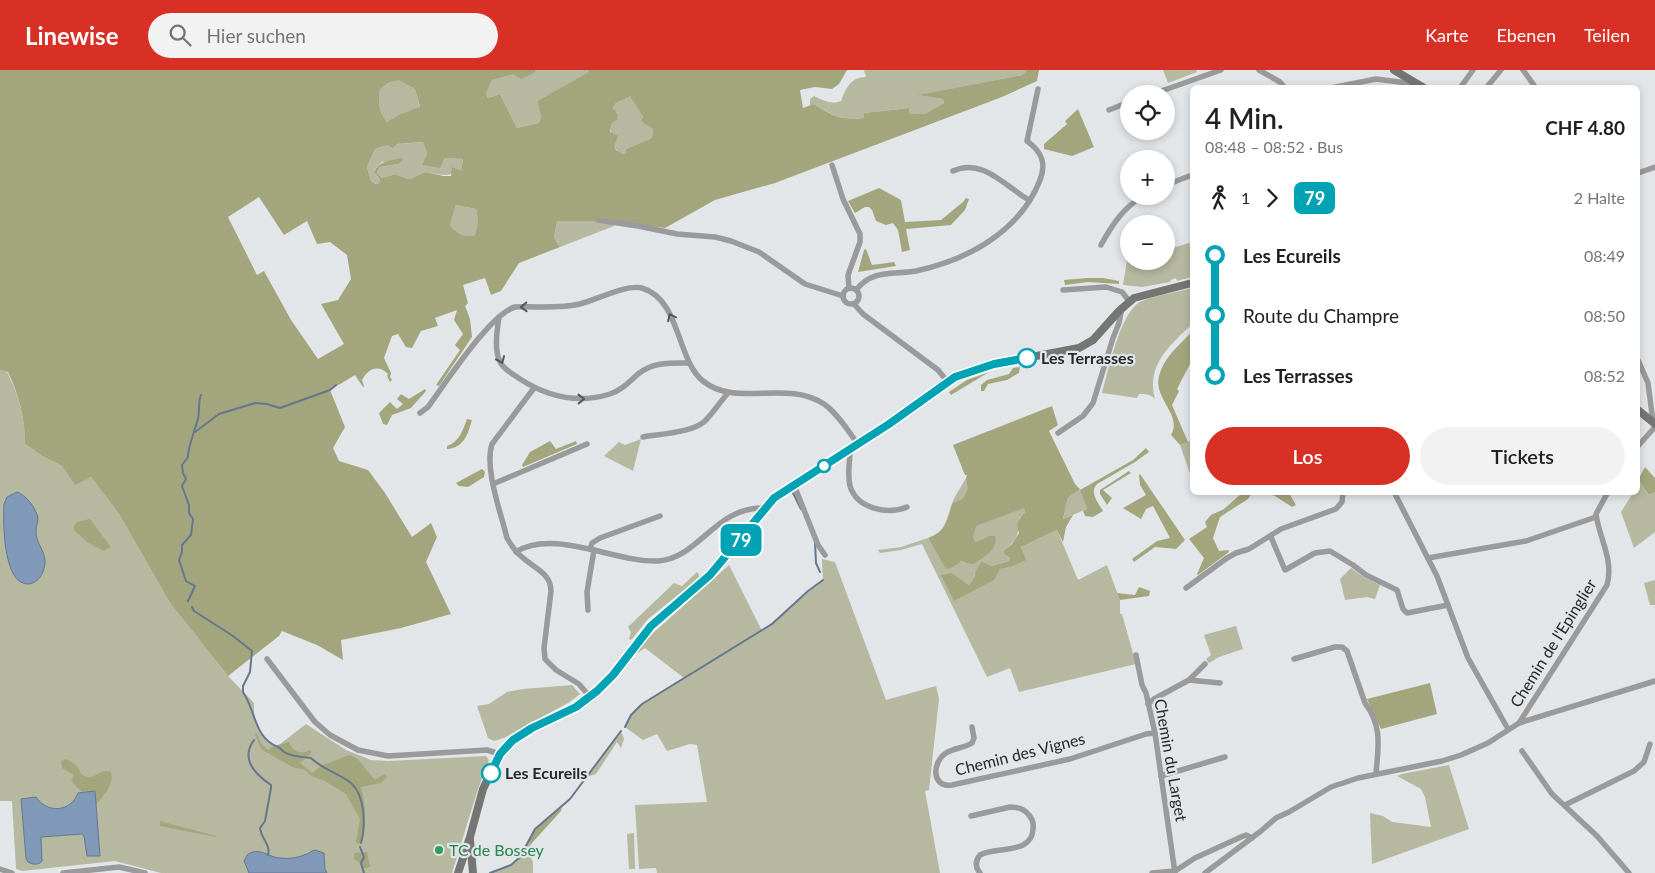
<!DOCTYPE html>
<html lang="de">
<head>
<meta charset="utf-8">
<style>
	:root { --surface:#fff; --page:#f2f2f2; --text:#202124; --muted:#757577; --accent:#d93025 }
	body { margin:0; font-family:Lato,sans-serif; background:var(--page); color:var(--text); height:100vh; display:flex; flex-direction:column; font-size:19px; white-space:nowrap }
	* { box-sizing:border-box; margin:0 }
	p { font-size:16px; color:var(--muted) }
	.icon { flex:none; width:28px; height:28px; fill:none; stroke:currentColor; stroke-width:2; stroke-linecap:round; stroke-linejoin:round }
	.map { position:relative; flex:1; overflow:hidden }
	.panel { position:absolute; left:1190px; top:15px; width:450px; height:410px; display:flex; flex-direction:column; background:var(--surface); border-radius:8px; box-shadow:0 2px 8px #0003 }
	.panel>* { flex:none }
	.badge { padding:0 10px; border-radius:8px; font-size:18px; line-height:32px }
	.controls { position:absolute; left:1120px; top:15px; display:grid; gap:10px }
	.controls a { display:grid; place-items:center; width:55px; height:55px; border-radius:50%; background:var(--surface); box-shadow:0 2px 8px #0003; font-size:25px }
	.map>.badge { position:absolute; translate:-50% -50%; box-shadow:0 0 0 2px #fff }
	.legs { display:flex; align-items:center; gap:8px; height:55px; padding:0 15px; font-size:16px }
	.legs p { margin-inline-start:auto }
	.overview { display:flex; align-items:center; justify-content:space-between; height:85px; padding:0 15px }
	h1 { font-size:28px; font-weight:600; line-height:38px }
	.button { display:flex; gap:10px; margin-top:auto; padding:10px 15px }
	.button a { flex:1; height:58px; border-radius:30px; background:var(--accent); color:#fff; font-size:20px; font-weight:600; line-height:58px; text-align:center }
	.button a+a { background:var(--page); color:var(--text) }
	ul { padding:0 15px; list-style:none }
	li { display:flex; align-items:center; gap:18px; height:60px; font-size:19px }
	li i { display:grid; place-items:center; width:8px; height:100%; margin:0 6px; background:currentColor }
	li i::after { content:''; width:12px; height:12px; margin:-6px; border:4px solid; border-radius:50%; background:var(--surface) }
	li p { margin-inline-start:auto }
	li:first-child i { background:linear-gradient(#0000 50%,currentColor 0) }
	li:last-child i { background:linear-gradient(currentColor 50%,#0000 0) }
	header { display:flex; align-items:center; gap:30px; box-sizing:border-box; height:70px; padding:0 25px; background:var(--accent); color:#fff }
	header strong { font-size:24px }
	nav { display:flex; gap:28px; margin-inline-start:auto; font-size:18px }
	.search { width:350px; height:45px; background:var(--page); display:flex; align-items:center; gap:12px; box-sizing:border-box; padding:0 18px; border-radius:28px; color:var(--muted); font-size:19px }
	.map>svg:first-child { display:block }
	.green { fill:#b6b8a0 }
	.forest { fill:#a3a67d; fill-rule:evenodd }
	.water { fill:#8099b9; stroke:#65778e }
	.lines { fill:none; stroke-linecap:round; stroke-linejoin:round }
	.stream { stroke:#65778e; stroke-width:2 }
	.street { stroke:#999a99; stroke-width:5.5 }
	.secondary { stroke:#757674; stroke-width:8 }
	.oneway { stroke:#545656 }
	.line-1-casing { stroke:#fff; stroke-width:11 }
	.line-1 { stroke:#00a3b4; stroke-width:8 }
	.stop-1-dot { fill:#fff; stroke:#00a3b4; stroke-width:2.5 }
	.leisure-dot { fill:#2e9e5b; stroke:#e2e6e9; stroke-width:2 }
	.labels { text-anchor:middle; stroke-width:4.5; stroke-linejoin:round; paint-order:stroke }
	.stop-label { font-size:16px; font-weight:bold; fill:#262829; stroke:#e2e6e9; text-anchor:start }
	.street-label { font-size:16px; fill:#262829; stroke:#e2e6e9 }
	.leisure-label { font-size:16px; fill:#27864d; stroke:#e2e6e9; text-anchor:start }
</style>
</head>
<body>
<header>
<strong>Linewise</strong>
<div class="search"><svg class="icon" aria-label="search" viewBox="0 0 24 24"><circle cx="10" cy="10" r="6"/><path d="M15 15l6 6"/></svg>Hier suchen</div>
<nav><a>Karte</a><a>Ebenen</a><a>Teilen</a></nav>
</header>
<div class="map">
<svg width="1655" height="803" viewBox="0 0 1655 803">
	<rect width="100%" height="100%" fill="#e2e6e9"/>
	<g class="green">
		<polygon points="535,0 588,0 590,2 537,31 541,47 539,53 517,58 500,24 488,28 486,24 492,10 513,3 536,2"/>
		<path d="M864,0h163l-5,5 -102,20 23,4 1,4 -19,11h-15l-1,-6 -45,5v5c-24,2 -29,-1 -50,-14l-4,2v-7l4,-3c8,4 17,9 27,5 5,-12 9,-24 25,-24z"/>
		<polygon points="1163,0 1196,0 1197,2 1168,13"/>
		<path d="M399,9l16,10 5,19 -22,7 -11,7c-8,-11 -9,-19 -7,-32l8,-7z"/>
		<path d="M630,25l13,22 10,12 -1,9 -26,11v4l-3,1c-12,-5 -14,-19 -11,-31l5,-3 -4,-12 3,-5z"/>
		<path d="M423,72l4,12 -4,10 20,-1 2,-5 18,1 -2,12c-13,6 -22,4 -35,1 -15,5 -14,11 -30,2l-14,4 -5,-5 3,-6 18,-3 -16,-2 -8,8 3,7 3,3 -1,3 -2,1 -6,-3 -4,-14 8,-18 13,-4z"/>
		<path d="M456,135l20,4 2,12 -3,14c-12,2 -18,-1 -25,-10z"/>
		<polygon points="557,151 613,151 614,156 560,177 554,168"/>
		<polygon points="1192,172 1192,207 1177,211 1176,208 1171,210 1170,212 1142,217 1123,215 1127,190 1129,189 1129,191 1166,191 1166,180"/>
		<path d="M1192,218v36c-22,22 -46,40 -37,75 -5,-5 -9,-5 -16,-5l-2,4 -35,-5c6,-22 18,-80 38,-91 12,-6 39,-10 52,-14z"/>
		<path d="M0,300l7,2c12,23 18,47 18,72l17,12 20,10 13,18 16,-7 28,37 51,89 58,73 26,27c-1,18 4,33 20,43l5,-1 27,-21 40,26 25,10 17,1 98,-5 3,4 -11,29 -26,84h-291l-46,-12 -93,10 -6,-2 -4,-68h-12z"/>
		<polygon points="641,369 633,401 604,386 619,372 625,375"/>
		<polygon points="1192,370 1192,409 1180,375"/>
		<path d="M1018,392l7,50 -6,6c0,17 -2,22 -16,33l1,3 6,4 -1,3 -18,5 -17,9 -1,7 -4,3 -17,-12 2,28 45,-32 12,-2 14,-7 -4,-13 36,-17 21,50 29,-15 13,35v14h2l14,50 -117,28 -9,-24 -23,9 -65,-133 -21,6 -21,3 -2,-3 23,-3 27,-9 18,30 14,-7c4,1 10,4 14,3 3,-1 14,-10 18,-13l-3,-15 -14,6 -37,-8c11,-11 10,-26 18,-39 4,-7 8,-13 12,-20h-3l-3,-7z"/>
		<polygon points="1640,412 1649,425 1655,422 1655,462 1634,478 1621,442 1633,423 1638,422 1638,415"/>
		<polygon points="1080,419 1087,439 1063,449 1068,428"/>
		<path d="M822,489l13,3 51,138 50,-14 3,13 -10,91 -4,1 15,82h-283l-1,-5 -17,1 -4,-64 72,-3 -10,-57 -7,-1 -23,7 -10,-17 -14,6 -18,-13c12,-26 36,-34 59,-49l-39,-30 -9,6 -1,-2 17,-18 77,-69 33,66 61,-51z"/>
		<polygon points="1351,498 1365,508 1380,515 1375,529 1367,527 1345,530 1340,509"/>
		<polygon points="697,502 699,505 699,508 648,549 631,570 629,569 631,562 628,557 674,513 682,516"/>
		<polygon points="1655,510 1655,535 1650,535 1644,513"/>
		<polygon points="1236,556 1243,579 1219,587 1209,593 1206,589 1211,585 1204,565"/>
		<polygon points="572,615 580,624 568,633 504,668 494,671 488,668 477,636 489,634 507,622 523,619"/>
		<polygon points="621,661 624,669 621,678 617,672 596,704 586,707 593,700"/>
		<polygon points="1449,695 1469,759 1372,794 1370,743 1383,746 1392,752 1431,757 1425,727 1421,719 1397,706 1402,704"/>
		<polygon points="634,763 635,799 629,799 627,764"/>
		<path d="M528,773h4l-4,8 5,11v11h-43c18,-4 31,-14 38,-30z"/>
	</g>
	<g class="forest">
		<path d="M0,0h535l1,2 -15,7 -8,-5 -21,6 -6,14 2,4 12,-4 17,34 22,-5 2,-6 -4,-16 52,-29 -1,-2h259l-8,14 -7,5 -17,-2 -15,3 3,18 11,-4c20,13 26,16 50,14v-5l45,-5 1,6h15l19,-11 -1,-4 -25,-4 104,-20 5,-5h12l-2,11 -35,16 -227,86 -60,17 -50,28 -52,-7h-56l-3,17 6,9 -41,16 -18,28 -10,4 -6,-17 -22,7 5,18 -3,3 5,13 2,18 -33,49 -3,-1 24,-35 -5,-5 8,-11 -9,-14 3,-10 -22,8 3,8 -17,5 -9,17 -6,-1 -8,-13 -6,2 -8,22 7,15 -1,4 2,3 -2,2 -3,-6 1,-2c-10,-10 -20,-5 -26,6l2,6 -1,1 -8,-12 -25,15 15,37 -12,21 6,13 29,9 17,23 27,44 19,-14 6,14 -11,25 25,52 -50,14 -60,12 2,20 -26,-15 -35,-14 -3,5 -51,40 -58,-73 -51,-89 -28,-37 -16,8 -13,-19 -20,-10 -17,-12c0,-25 -6,-49 -17,-72l-8,-2zM399,10l16,9 5,18 -22,8 -11,7c-8,-11 -9,-19 -7,-32l8,-7zM630,26l13,21 -2,4 12,8 -1,9 -26,11v4l-3,1 -7,-4 -2,-4 4,-10 -8,-4 2,-9 5,-3 1,-5 -5,-7 3,-5zM423,72l4,12 -5,11 18,3 5,-10 18,1 -2,12 -9,-4 -1,9h-8l-17,-4c-15,5 -13,11 -30,2l-14,4 -5,-5 3,-6 18,-3 5,-4 -2,-2c-11,3 -22,3 -27,14l6,8 -1,3 -3,1 -5,-3 -4,-14 8,-18 13,-4 5,3 4,-4zM259,127l25,38 23,-14 10,23 13,-2 17,13 4,24 -13,21 -17,4 23,40 -26,15 -27,-39 -27,-49 -7,4 -29,-58zM456,135l20,4 2,12 -3,14c-12,2 -18,-1 -25,-10z"/>
		<polygon points="1078,39 1094,77 1072,86 1044,79 1044,74 1067,54 1065,51"/>
		<polygon points="879,118 901,130 905,152 941,150 963,132 966,128 969,129 965,140 951,155 906,159 910,180 902,182 898,160 893,153 886,155 876,151 872,140 869,137 865,137 855,143 848,131"/>
		<polygon points="866,179 872,195 894,192 896,196 858,202 864,180"/>
		<polygon points="1088,208 1103,208 1119,211 1119,214 1088,212 1065,215 1064,210"/>
		<path d="M1192,262v28l-15,29 2,2 -7,14 16,37 -8,3 -9,-10c12,-20 -18,-36 -12,-59 5,-19 20,-31 33,-44z"/>
		<polygon points="1020,297 1019,303 1007,310 988,314 984,321 981,321 981,315 987,310 1009,304 1013,298"/>
		<polygon points="989,302 951,325 949,322 967,310"/>
		<polygon points="425,319 426,321 411,338 392,345 387,355 383,354 379,343 390,332 397,339 403,334 397,329 401,324 409,329"/>
		<path d="M1052,336l6,19 -9,6 26,53 5,5 -12,9 -5,21 10,-4 -7,12 -3,15 -6,-12 -36,17 5,13 -15,7 -11,2 -6,11 -40,21 -13,-26 11,-2 17,12c7,-6 5,-16 13,-23l9,4 18,-5 1,-3 -6,-4 -1,-3 9,-7 7,-11c-3,-10 -1,-14 6,-21l-1,-4 -48,18 -3,11 2,5 14,-6h6l1,5 -4,10c-4,3 -15,12 -18,13 -4,1 -10,-2 -13,-3l-8,6 -7,2 -18,-31c19,-7 19,-18 25,-35l10,-4 5,-10 -2,-11 1,-3h-2l-12,-30z"/>
		<path d="M467,349l5,1c-4,14 -8,28 -25,29v-3c12,-4 16,-16 20,-27z"/>
		<polygon points="550,371 556,379 576,371 577,374 523,397 522,395 530,382"/>
		<path d="M1146,378l3,4 -14,10 -38,22c-8,9 1,18 6,27l-10,6 -8,-1 -2,-5 4,-2 -7,-19 53,-30z"/>
		<polygon points="1645,397 1655,408 1655,422 1649,425 1640,412 1638,415 1638,410"/>
		<polygon points="482,399 485,402 484,407 468,417 459,416 456,413"/>
		<polygon points="1129,401 1131,403 1103,420 1112,428 1107,435 1100,424 1100,420"/>
		<polygon points="1140,404 1185,470 1176,479 1155,477 1134,492 1132,489 1157,471 1170,468 1153,436 1146,439 1141,449 1123,438 1146,425 1140,415 1139,405"/>
		<polygon points="1242,423 1252,423 1248,429 1220,447 1213,468 1219,481 1228,480 1229,482 1198,505 1197,504 1204,488 1189,469 1207,457 1205,452 1211,445 1224,439"/>
		<polygon points="1266,423 1289,423 1296,435 1292,437 1275,426"/>
		<polygon points="90,449 111,477 103,481 87,472 74,460 74,456 77,452"/>
		<polygon points="1139,517 1150,521 1149,526 1120,530 1117,523 1135,525"/>
		<polygon points="1430,613 1437,644 1381,659 1367,629"/>
		<path d="M257,663l4,10 7,7 6,-4 15,-4c4,10 12,13 21,8l2,2 -12,11 12,10 9,-7 28,-11 9,4 15,19 3,1 9,-5 2,3 -6,6 -20,4c5,18 5,35 2,53l-5,4 -2,-2 4,-23 -14,-25 -23,-14 -10,-3 -8,-7 -13,-3 -31,-18 -6,-15z"/>
		<path d="M66,689c8,4 12,6 15,15 14,10 17,-7 30,-2 4,12 -8,24 -15,33l-1,-13 -12,1 -12,-12 3,-6 -12,-7 -1,-7z"/>
		<polygon points="562,737 561,741 532,773 528,773 535,759"/>
		<polygon points="160,751 216,766 216,767 160,756"/>
		<polygon points="367,782 370,797 362,799 359,792 354,789 354,783"/>
	</g>
	<g class="water">
		<path d="M17,422c9,3 20,17 21,27 0,4 -2,7 -2,11 -1,13 10,21 9,33 -2,23 -25,30 -34,6 -7,-17 -8,-46 -7,-65l3,-7z"/>
		<path d="M95,721l5,65h-13l-3,-20 -2,-2 -41,3 1,24c-3,4 -9,4 -14,1l-2,-4 -5,-59 15,-2c11,17 35,15 42,-4z"/>
		<path d="M315,780l9,3 1,16 2,4h-78l-5,-12 3,-6c12,-9 20,2 33,3 8,1 17,0 24,-3 4,-1 7,-4 11,-5z"/>
	</g>
	<g class="lines">
		<g class="stream">
			<polyline points="195,362 219,344 255,333 267,334 280,338 330,320 336,315"/>
			<polyline points="793,423 801,439"/>
			<polyline points="815,473 816,493 820,502"/>
			<path d="M188,531l7,-15 -9,-5 -7,-21 3,-8v-7l9,-10 2,-16 -4,-6v-8l-7,-19 4,-7 -3,-6 -1,-8 6,-8c-1,-8 8,-29 10,-39 2,-7 0,-18 3,-23"/>
			<path d="M192,537l2,4 39,25 19,15 -2,21 -7,14v6c13,19 11,46 35,55 4,2 2,2 6,5 8,5 18,5 27,6 11,11 27,15 40,25 14,12 15,43 10,60"/>
			<polyline points="625,657 631,645 642,634 772,554 808,521 823,510"/>
			<path d="M254,670c-14,19 1,34 17,45v3l-6,33 -5,7c1,10 11,17 8,27"/>
			<polyline points="360,777 364,787 361,793 364,803"/>
			<polyline points="490,803 511,795 520,787 535,759 570,729 621,661"/>
		</g>
		<g class="street">
			<polyline points="1259,0 1280,12 1285,18"/>
			<polyline points="1523,0 1536,18"/>
			<polyline points="1331,18 1376,9 1415,14"/>
			<polyline points="1460,18 1473,0"/>
			<polyline points="1486,18 1501,0"/>
			<polyline points="1153,24 1221,0"/>
			<polyline points="1109,40 1129,32"/>
			<polyline points="832,95 843,129 860,164 860,172 848,205 849,218"/>
			<path d="M953,101c29,-14 53,16 76,29"/>
			<polyline points="1638,103 1655,97"/>
			<polyline points="1166,115 1192,105"/>
			<polyline points="598,150 638,156 677,164 715,167 731,171 759,182 805,214 843,226"/>
			<path d="M1101,175c11,-20 22,-37 42,-49"/>
			<circle cx="851" cy="226" r="8"/>
			<path d="M856,220c17,-21 36,-15 60,-19 51,-11 104,-39 124,-91 7,-17 1,-29 -13,-39l11,-52"/>
			<polyline points="1063,220 1106,217 1122,222 1129,231"/>
			<polyline points="854,234 863,244 938,300 947,311"/>
			<path d="M499,247c-2,13 -5,33 1,45 4,8 13,12 20,17 28,18 58,25 90,15 12,-4 19,-12 28,-20 15,-12 32,-11 50,-11"/>
			<polyline points="1638,290 1648,313 1653,352"/>
			<path d="M534,318l-42,56c-8,24 9,69 15,94 4,7 9,14 15,19 12,11 29,16 29,34l-7,57 1,11 11,11 23,14 11,13"/>
			<path d="M420,343l8,-6c17,-23 62,-93 87,-100 22,-1 44,2 65,-3 16,-4 47,-20 62,-16 39,12 34,71 61,93 33,27 83,-2 121,23 14,10 24,27 34,40"/>
			<polyline points="1058,363 1083,346 1093,333 1113,268 1119,253 1122,237"/>
			<path d="M643,367c16,-3 49,-4 62,-16 8,-8 15,-19 23,-28"/>
			<polyline points="1638,376 1655,357"/>
			<path d="M850,380c0,12 -3,24 0,36 7,23 38,29 57,21"/>
			<polyline points="493,414 587,374"/>
			<polyline points="794,415 818,475 825,485"/>
			<polyline points="1394,422 1437,506 1468,588 1508,659"/>
			<polyline points="1271,467 1285,500 1315,483 1330,481 1353,495 1366,505 1397,520 1403,539 1407,543 1448,535"/>
			<polyline points="590,479 592,473 600,468 660,446"/>
			<path d="M516,482c37,-24 101,11 142,9 42,-3 57,-55 107,-53"/>
			<polyline points="1428,488 1526,471 1596,447"/>
			<polyline points="1186,518 1227,488 1236,483 1249,479 1281,459 1336,439 1342,432 1343,422"/>
			<polyline points="588,540 587,522 594,480"/>
			<polyline points="1136,585 1142,615 1146,623 1155,663 1175,803"/>
			<polyline points="267,589 315,652 330,665 358,680 388,686 487,680 500,684"/>
			<path d="M1294,589l41,-12h7l5,4 18,52c18,24 13,44 11,71"/>
			<polyline points="1189,610 1205,594"/>
			<polyline points="1148,634 1154,629 1189,610 1220,613"/>
			<path d="M1519,653l88,-138c7,-26 -8,-47 -11,-71l12,-22"/>
			<path d="M972,657l2,11 -2,5c-8,5 -18,5 -26,10 -14,9 -15,35 6,32l118,-26 76,-25 9,-1"/>
			<polyline points="1522,681 1552,724 1597,766 1629,803"/>
			<polyline points="1161,706 1225,687"/>
			<polyline points="1565,735 1634,701 1644,692 1650,674"/>
			<path d="M971,746l39,-9c7,0 14,2 18,7 4,4 6,9 5,15 -1,26 -37,17 -53,26 -5,6 -5,12 0,18"/>
			<polyline points="0,799 12,803"/>
			<polyline points="63,803 119,797 145,803"/>
			<polyline points="1152,803 1175,801 1195,788 1241,767 1246,765 1252,768"/>
			<polyline points="1205,803 1261,761 1276,748 1289,742 1331,717 1358,708 1442,691 1461,685 1488,673 1519,653 1655,611"/>
		</g>
		<g class="secondary">
			<polyline points="1394,0 1424,18"/>
			<polyline points="1638,340 1655,354"/>
			<polyline points="470,770 473,803"/>
			<polyline points="458,803 470,767 483,719 500,684 506,677 513,670 532,657 576,637 597,621 613,605 651,556 703,512 718,497 774,428 889,354 947,311 960,304 1009,291 1079,278 1093,270 1119,241 1134,228 1192,213"/>
		</g>
	</g>
	<defs><path id="oneway-chevron" d="M-2-3.5L2.5 0L-2 3.5" fill="none" stroke-width="1.6" stroke-linecap="round" stroke-linejoin="round" transform="scale(1.25)"/></defs>
	<g class="oneway">
		<use href="#oneway-chevron" transform="translate(524 237) rotate(178)"/>
		<use href="#oneway-chevron" transform="translate(671 247) rotate(-116)"/>
		<use href="#oneway-chevron" transform="translate(501 290) rotate(67)"/>
		<use href="#oneway-chevron" transform="translate(581 329) rotate(-1)"/>
	</g>
	<g class="lines">
		<g class="line-1-casing">
			<polyline id="line-1" points="491,703 500,684 513,670 532,658 576,637 597,621 613,605 651,556 710,505 774,428 889,354 955,307 994,294 1027,288"/>
		</g>
		<use href="#line-1" class="line-1"/>
	</g>
	<g class="stop-1-dot">
		<circle cx="1027" cy="288" r="9"/>
		<circle cx="824" cy="396" r="6"/>
		<circle cx="491" cy="703" r="9"/>
	</g>
	<circle class="leisure-dot" cx="439" cy="780" r="5"/>
	<g class="labels">
		<g class="stop-label">
			<text x="1041" y="294">Les Terrasses</text>
			<text x="505" y="709">Les Ecureils</text>
		</g>
		<g class="street-label">
			<text transform="translate(1553 573) rotate(-58)" y="6">Chemin de l'Epinglier</text>
			<text transform="translate(1020 684) rotate(-14)" y="6">Chemin des Vignes</text>
			<text transform="translate(1171 690) rotate(80)" y="6">Chemin du Larget</text>
		</g>
		<g class="leisure-label">
			<text x="449" y="786">TC de Bossey</text>
		</g>
	</g>
</svg>
<div class="controls">
<a><svg class="icon" aria-label="locate" viewBox="0 0 24 24"><circle cx="12" cy="12" r="6"/><path d="M12 2v4M12 18v4M2 12h4M18 12h4"/></svg></a>
<a>+</a>
<a>−</a>
</div>
<b class="badge" style="left:741px;top:470px;background:#00a3b4;color:#fff">79</b>
<section class="panel">
<div class="overview"><div><h1>4 Min.</h1><p>08:48 – 08:52 · Bus</p></div><b>CHF 4.80</b></div>
<div class="legs"><svg class="icon" aria-label="walk" viewBox="0 0 24 24"><circle cx="13" cy="4" r="2"/><path d="M13 8l-2 6 4 7M11 14l-3 7M7 12l3-4h3l4 4"/></svg>1<svg class="icon" aria-label="forward" viewBox="0 0 24 24"><path d="M9 5l7 7-7 7"/></svg><b class="badge" style="background:#00a3b4;color:#fff">79</b><p>2 Halte</p></div>
<ul>
<li><i style="color:#00a3b4"></i><b>Les Ecureils</b><p>08:49</p></li>
<li><i style="color:#00a3b4"></i><span>Route du Champre</span><p>08:50</p></li>
<li><i style="color:#00a3b4"></i><b>Les Terrasses</b><p>08:52</p></li>
</ul>
<div class="button"><a>Los</a><a>Tickets</a></div>
</section>
</div>
</body>
</html>
